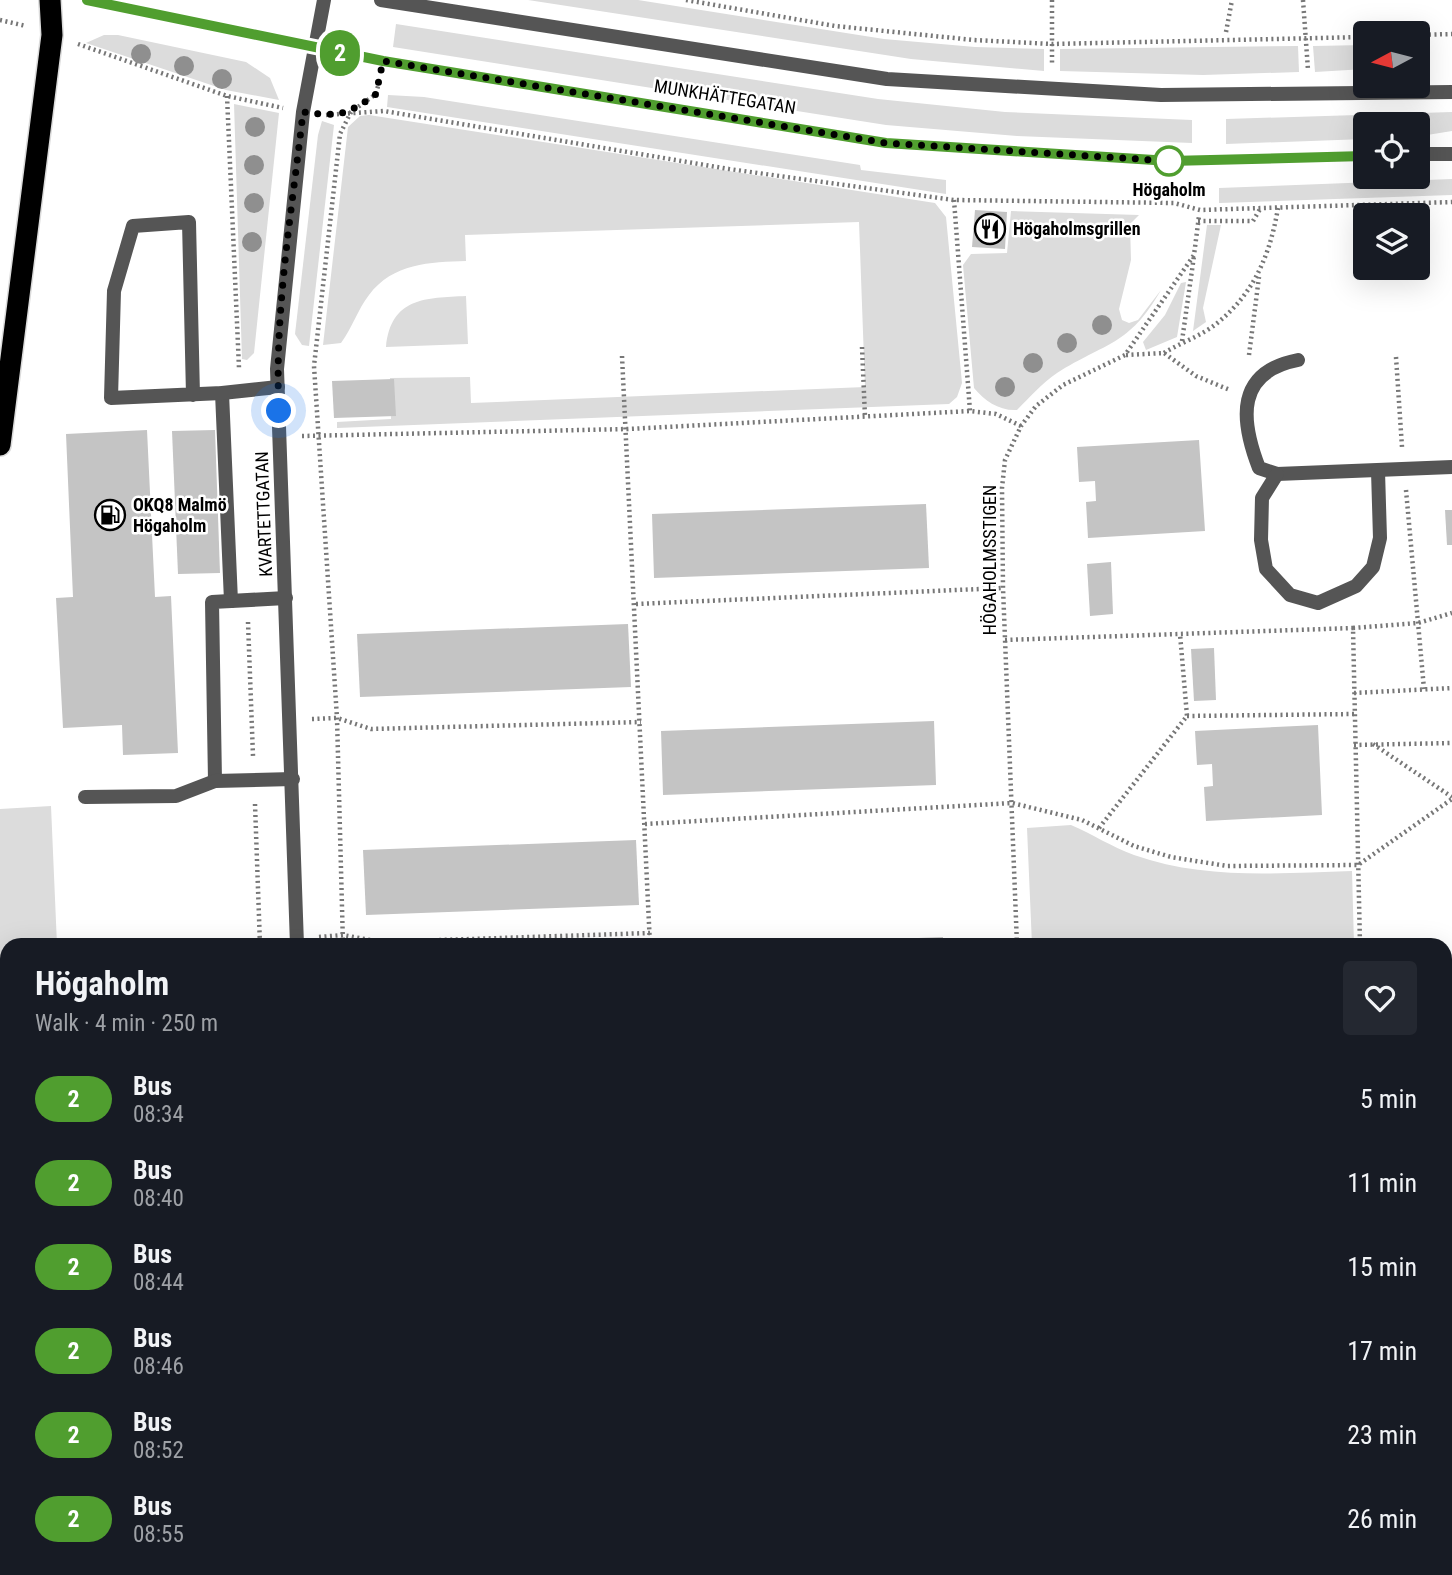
<!DOCTYPE html>
<html lang="en">
<head>
<meta charset="utf-8">
<style>
	:root { --surface:#171b24; --page:#242831; --text:#f1f3f6; --muted:#9ea1a6 }
	body { margin:0; font-family:"Roboto Condensed",sans-serif; background:var(--page); color:var(--text); height:100vh; display:flex; flex-direction:column; font-size:26px; white-space:nowrap }
	* { box-sizing:border-box; margin:0 }
	p { font-size:23px; color:var(--muted) }
	.icon { flex:none; width:38px; height:38px; fill:none; stroke:currentColor; stroke-width:2; stroke-linecap:round; stroke-linejoin:round }
	.map { position:relative; flex:1; overflow:hidden }
	.sheet { position:absolute; left:0px; top:938px; width:1452px; height:637px; display:flex; flex-direction:column; background:var(--surface); border-radius:21px 21px 0 0; box-shadow:0 7px 28px #0002 }
	.sheet>* { flex:none }
	.badge { padding:0 14px; border-radius:23px; font-size:24px; line-height:46px }
	.needle { width:46px; rotate:263deg }
	.buttons { position:absolute; left:1353px; top:21px; display:grid; gap:14px }
	.buttons a { display:grid; place-items:center; width:77px; height:77px; border-radius:7px; background:var(--surface); box-shadow:0 7px 28px #0002; font-size:35px }
	.you { position:absolute; width:35px; height:35px; margin:-18px; border:5px solid #fff; border-radius:50%; background:#1a73e8; box-shadow:0 0 0 10px #1a73e833 }
	.map>.badge { position:absolute; translate:-50% -50%; box-shadow:0 0 0 4px #fff }
	.round { display:grid; place-items:center; flex:none; width:74px; height:74px; border-radius:7px; background:var(--page) }
	.head { display:flex; align-items:center; justify-content:space-between; height:119px; padding:0 35px }
	h1 { font-size:33px; font-weight:700; line-height:52px }
	ul { padding:0; list-style:none }
	li { display:flex; align-items:center; gap:21px; height:84px; padding:0 35px }
	li div { flex:1 }
	li b { display:block; font-size:26px }
	li em { font-style:normal }
	li .badge { min-width:77px; font-weight:700; text-align:center }
	.map>svg:first-child { display:block }
	.green { fill:#dcdcdc }
	.building { fill:#c4c4c4 }
	.lines { fill:none; stroke-linecap:round; stroke-linejoin:round }
	.motorway-casing { stroke:#dbdbdb; stroke-width:24 }
	.path { stroke:#777; stroke-width:4.5; stroke-dasharray:2 3.5; stroke-linecap:butt }
	.service { stroke:#555; stroke-width:14 }
	.minor { stroke:#555; stroke-width:14 }
	.tertiary { stroke:#555; stroke-width:14 }
	.motorway { stroke:#000; stroke-width:21 }
	.tree { fill:#8f8f8f }
	.line-casing { stroke:#fff; stroke-width:16 }
	.line { stroke:#509e2f; stroke-width:10 }
	.walk { stroke:#000; stroke-width:7; stroke-dasharray:0 12.6 }
	.stop-dot { fill:#fff; stroke:#509e2f; stroke-width:3.5 }
	.labels { text-anchor:middle; stroke-width:5; stroke-linejoin:round; paint-order:stroke }
	.street-label { font-size:18px; fill:#000; stroke:#fff }
	.stop-label { font-size:18px; font-weight:bold; fill:#000; stroke:#fff }
	.poi-label { font-size:18px; font-weight:bold; fill:#000; stroke:#fff; text-anchor:start }
</style>
</head>
<body>
<div class="map">
<svg width="1452" height="1575" viewBox="0 0 1452 1575">
	<rect width="100%" height="100%" fill="#fff"/>
	<g class="green">
		<polygon points="528,0 638,0 884,39 975,47 1044,49 1044,71 911,59"/>
		<polygon points="396,24 878,99 1005,112 1192,120 1192,143 1017,136 886,125 393,47"/>
		<polygon points="104,35 118,35 246,62 270,78 279,100 226,90 86,43"/>
		<polygon points="1365,45 1365,69 1315,72 1313,46"/>
		<polygon points="1298,46 1299,72 1203,75 1060,71 1060,49"/>
		<polygon points="388,95 424,97 860,165 861,170 946,180 946,194 387,107"/>
		<polygon points="234,104 279,113 254,353 247,360 242,359"/>
		<polygon points="1452,112 1452,131 1421,136 1418,136 1418,124 1365,124 1365,139 1226,144 1226,119"/>
		<path d="M369,115l566,88 11,14 16,166 -5,14 -8,7 -612,24v-6l54,-3 -1,-41 80,-1 1,26 394,-16 -6,-165 -394,13 1,26c-36,1 -73,2 -97,34 -11,14 -17,33 -28,48l-18,2 25,-218 12,-11z"/>
		<polygon points="322,121 334,125 309,346 302,345 295,334 318,135"/>
		<polygon points="1452,179 1452,195 1219,203 1219,188"/>
		<path d="M1011,211l128,4 -9,9 1,36 -12,49 3,11 7,3 9,-3 23,-30c-32,56 -55,52 -104,83 -15,10 -27,24 -40,37 -18,1 -32,-9 -43,-22l-11,-123 8,-11 36,-1z"/>
		<polygon points="1207,225 1221,225 1203,308 1206,322 1193,331"/>
		<polygon points="1186,282 1177,337 1146,350 1143,342 1165,315 1181,283"/>
		<path d="M466,296l2,48 -82,3c5,-50 40,-49 80,-51z"/>
		<polygon points="51,806 57,945 7,945 7,1568 629,1568 653,1575 0,1575 0,809"/>
		<path d="M1071,825c21,9 41,22 63,30 71,25 144,18 218,16l2,74h-322l-5,-117z"/>
		<polygon points="1452,1523 1452,1575 838,1575 885,1568 1446,1568 1446,1524"/>
	</g>
	<g class="building">
		<polygon points="975,210 1007,212 1005,249 972,247"/>
		<polygon points="394,379 396,416 334,418 332,381"/>
		<polygon points="147,430 155,597 171,596 178,753 123,755 122,725 63,728 56,598 73,597 66,434"/>
		<polygon points="215,430 220,573 178,574 172,431"/>
		<polygon points="1199,440 1205,531 1088,538 1086,502 1096,501 1095,481 1079,482 1077,447"/>
		<polygon points="926,504 929,568 654,578 652,514"/>
		<polygon points="1445,510 1452,510 1452,545 1447,545"/>
		<polygon points="1111,562 1113,614 1090,616 1087,564"/>
		<polygon points="628,624 631,687 360,697 357,634"/>
		<polygon points="1214,648 1216,700 1194,701 1191,649"/>
		<polygon points="934,721 936,785 663,795 661,731"/>
		<polygon points="1318,725 1322,815 1206,821 1204,787 1213,786 1212,764 1197,765 1195,731"/>
		<polygon points="636,840 639,905 366,915 363,850"/>
		<polygon points="943,937 943,945 793,945 793,943"/>
		<polygon points="1452,990 1452,1042 1446,1043 1446,991"/>
		<rect x="1446" y="1238" width="6" height="275"/>
	</g>
	<g class="lines">
		<g class="motorway-casing">
			<polyline id="motorway" points="0,445 52,35 50,0"/>
		</g>
		<g class="path">
			<polyline points="686,0 835,26 974,40 1052,44 1365,37"/>
			<polyline points="1052,0 1052,66"/>
			<polyline points="1303,0 1308,70"/>
			<polyline points="0,20 26,26"/>
			<polyline points="1226,32 1232,0"/>
			<polyline points="1418,35 1452,34"/>
			<polyline points="78,44 227,96 283,108"/>
			<polyline points="227,96 239,368"/>
			<polyline points="326,115 384,111 729,169 954,200 1174,203 1200,210 1452,202"/>
			<polyline points="954,200 970,411"/>
			<polyline points="1198,221 1253,221 1260,209"/>
			<polyline points="1182,341 1194,256"/>
			<polyline points="862,347 865,417"/>
			<path d="M1164,353c16,-10 37,-17 52,-29 38,-30 54,-69 62,-116"/>
			<polyline points="1126,355 1164,353 1196,376 1230,390"/>
			<polyline points="1249,355 1259,277"/>
			<polyline points="622,356 650,945"/>
			<polyline points="1396,357 1402,447"/>
			<polyline points="302,436 628,429 970,411 996,414 1021,426"/>
			<polyline points="1406,490 1424,689"/>
			<polyline points="636,604 1003,588"/>
			<polyline points="248,622 253,756"/>
			<polyline points="1353,628 1418,623 1452,613"/>
			<polyline points="1005,640 1353,628 1360,945"/>
			<polyline points="1354,693 1452,688"/>
			<polyline points="1187,716 1354,714"/>
			<polyline points="312,719 337,718 371,729 641,722"/>
			<polyline points="1373,744 1452,797"/>
			<polyline points="1354,745 1452,743"/>
			<polyline points="255,804 260,945"/>
			<polyline points="645,824 1012,803 1082,820 1134,846 1171,857 1227,866 1358,865 1452,799"/>
			<polyline points="1099,828 1187,716 1180,634"/>
			<polyline points="319,937 343,935 381,942 650,933"/>
			<polyline points="343,945 337,718 314,366 340,134 351,112 376,94 379,82"/>
			<polyline points="1017,945 1003,588 1002,488 1005,460 1021,426 1036,406 1063,385 1125,355 1194,255 1199,216"/>
			<polyline points="1446,1218 1452,1218"/>
			<polyline points="335,1568 335,1575"/>
			<polyline points="1038,1568 1038,1575"/>
			<polyline points="672,1575 672,1568"/>
		</g>
		<g class="service">
			<path d="M1298,360c-62,12 -58,59 -39,108l18,6 175,-7"/>
			<polyline points="222,393 231,601"/>
			<polyline points="193,395 189,222 133,226 114,291 111,398 222,393 278,387"/>
			<polyline points="1277,474 1262,498 1261,540 1266,569 1290,595 1318,603 1356,586 1373,567 1380,538 1378,471"/>
			<polyline points="215,781 212,602 286,598"/>
			<polyline points="85,797 176,796 215,781 293,779"/>
		</g>
		<polyline class="minor" points="297,945 277,369 303,112 324,0"/>
		<g class="tertiary">
			<polyline points="87,0 383,61 886,143 1169,161 1365,156"/>
			<polyline points="381,0 887,79 1161,95 1452,92"/>
			<polyline points="1418,154 1452,154"/>
		</g>
		<use href="#motorway" class="motorway"/>
	</g>
	<g class="tree">
		<circle cx="141" cy="54" r="10"/>
		<circle cx="184" cy="66" r="10"/>
		<circle cx="222" cy="79" r="10"/>
		<circle cx="255" cy="127" r="10"/>
		<circle cx="254" cy="165" r="10"/>
		<circle cx="254" cy="203" r="10"/>
		<circle cx="252" cy="242" r="10"/>
		<circle cx="1102" cy="325" r="10"/>
		<circle cx="1067" cy="343" r="10"/>
		<circle cx="1033" cy="363" r="10"/>
		<circle cx="1005" cy="387" r="10"/>
	</g>
	<g class="lines">
		<g class="line-casing">
			<polyline id="line" points="87,0 383,61 886,143 1170,161 1365,156"/>
		</g>
		<use href="#line" class="line"/>
		<path class="walk" d="M279,411c-5,-99 13,-200 24,-299 36,5 44,3 73,-18l7,-33 503,82 283,18"/>
	</g>
	<defs>
		<g id="restaurant-ring" transform="scale(1.575)"><circle r="9.5" fill="#fff" stroke="#000" stroke-width="1.5"/><path d="M-5-6h1v4h1v-4h1v4h1v-4h1v5L-1.5 .5V6h-2V.5L-5-1ZM5-6V6H3V1.5H1.5Q1.5-4 5-6Z" fill="#000"/></g>
		<g id="fuel-ring" transform="scale(1.575)"><circle r="9.5" fill="#fff" stroke="#000" stroke-width="1.5"/><path d="M-5.5-6h7V0h2V4h1.3V-2.5L3-4.5l.8-.8L6-3V5H2.5V1h-1V6h-7ZM-4.2-4.7v3.2H.2V-4.7Z" fill="#000"/></g>
	</defs>
	<g fill-rule="evenodd">
		<use href="#restaurant-ring" x="990" y="229"/>
		<use href="#fuel-ring" x="110" y="515"/>
	</g>
	<circle class="stop-dot" cx="1169" cy="161" r="14"/>
	<g class="labels">
		<g class="street-label">
			<text transform="translate(725 97) rotate(9)" y="6">MUNKHÄTTEGATAN</text>
			<text transform="translate(264 514) rotate(-92)" y="6">KVARTETTGATAN</text>
			<text transform="translate(990 560) rotate(-90)" y="6">HÖGAHOLMSSTIGEN</text>
		</g>
		<g class="stop-label">
			<text x="1169" y="196">Högaholm</text>
		</g>
		<g class="poi-label">
			<text x="1013" y="235">Högaholmsgrillen</text>
			<text x="133" y="511">OKQ8 Malmö<tspan x="133" dy="21">Högaholm</tspan></text>
		</g>
	</g>
</svg>
<div class="buttons">
<a><svg class="needle" viewBox="-14 -14 28 28"><path d="M0-13l5 13h-10z" fill="#e53935"/><path d="M0 13l5-13h-10z" fill="#9ea1a6"/></svg></a>
<a><svg class="icon" aria-label="locate" viewBox="0 0 24 24"><circle cx="12" cy="12" r="6"/><path d="M12 2v4M12 18v4M2 12h4M18 12h4"/></svg></a>
<a><svg class="icon" aria-label="layers" viewBox="0 0 24 24"><path d="M12 4l9 5-9 5-9-5zM3 14l9 5 9-5"/></svg></a>
</div>
<div class="you" style="left:279px;top:411px"></div>
<b class="badge" style="left:340px;top:53px;background:#509e2f;color:#fff">2</b>
<section class="sheet">
<div class="head"><div><h1>Högaholm</h1><p>Walk · 4 min · 250 m</p></div><a class="round"><svg class="icon" aria-label="heart" viewBox="0 0 24 24"><path d="M12 20l-8-8c-3-5 5-10 8-4 3-6 11-1 8 4z"/></svg></a></div>
<ul>
<li><span class="badge" style="background:#509e2f;color:#fff">2</span><div><b>Bus</b><p>08:34</p></div><em>5 min</em></li>
<li><span class="badge" style="background:#509e2f;color:#fff">2</span><div><b>Bus</b><p>08:40</p></div><em>11 min</em></li>
<li><span class="badge" style="background:#509e2f;color:#fff">2</span><div><b>Bus</b><p>08:44</p></div><em>15 min</em></li>
<li><span class="badge" style="background:#509e2f;color:#fff">2</span><div><b>Bus</b><p>08:46</p></div><em>17 min</em></li>
<li><span class="badge" style="background:#509e2f;color:#fff">2</span><div><b>Bus</b><p>08:52</p></div><em>23 min</em></li>
<li><span class="badge" style="background:#509e2f;color:#fff">2</span><div><b>Bus</b><p>08:55</p></div><em>26 min</em></li>
</ul>
</section>
</div>
</body>
</html>
